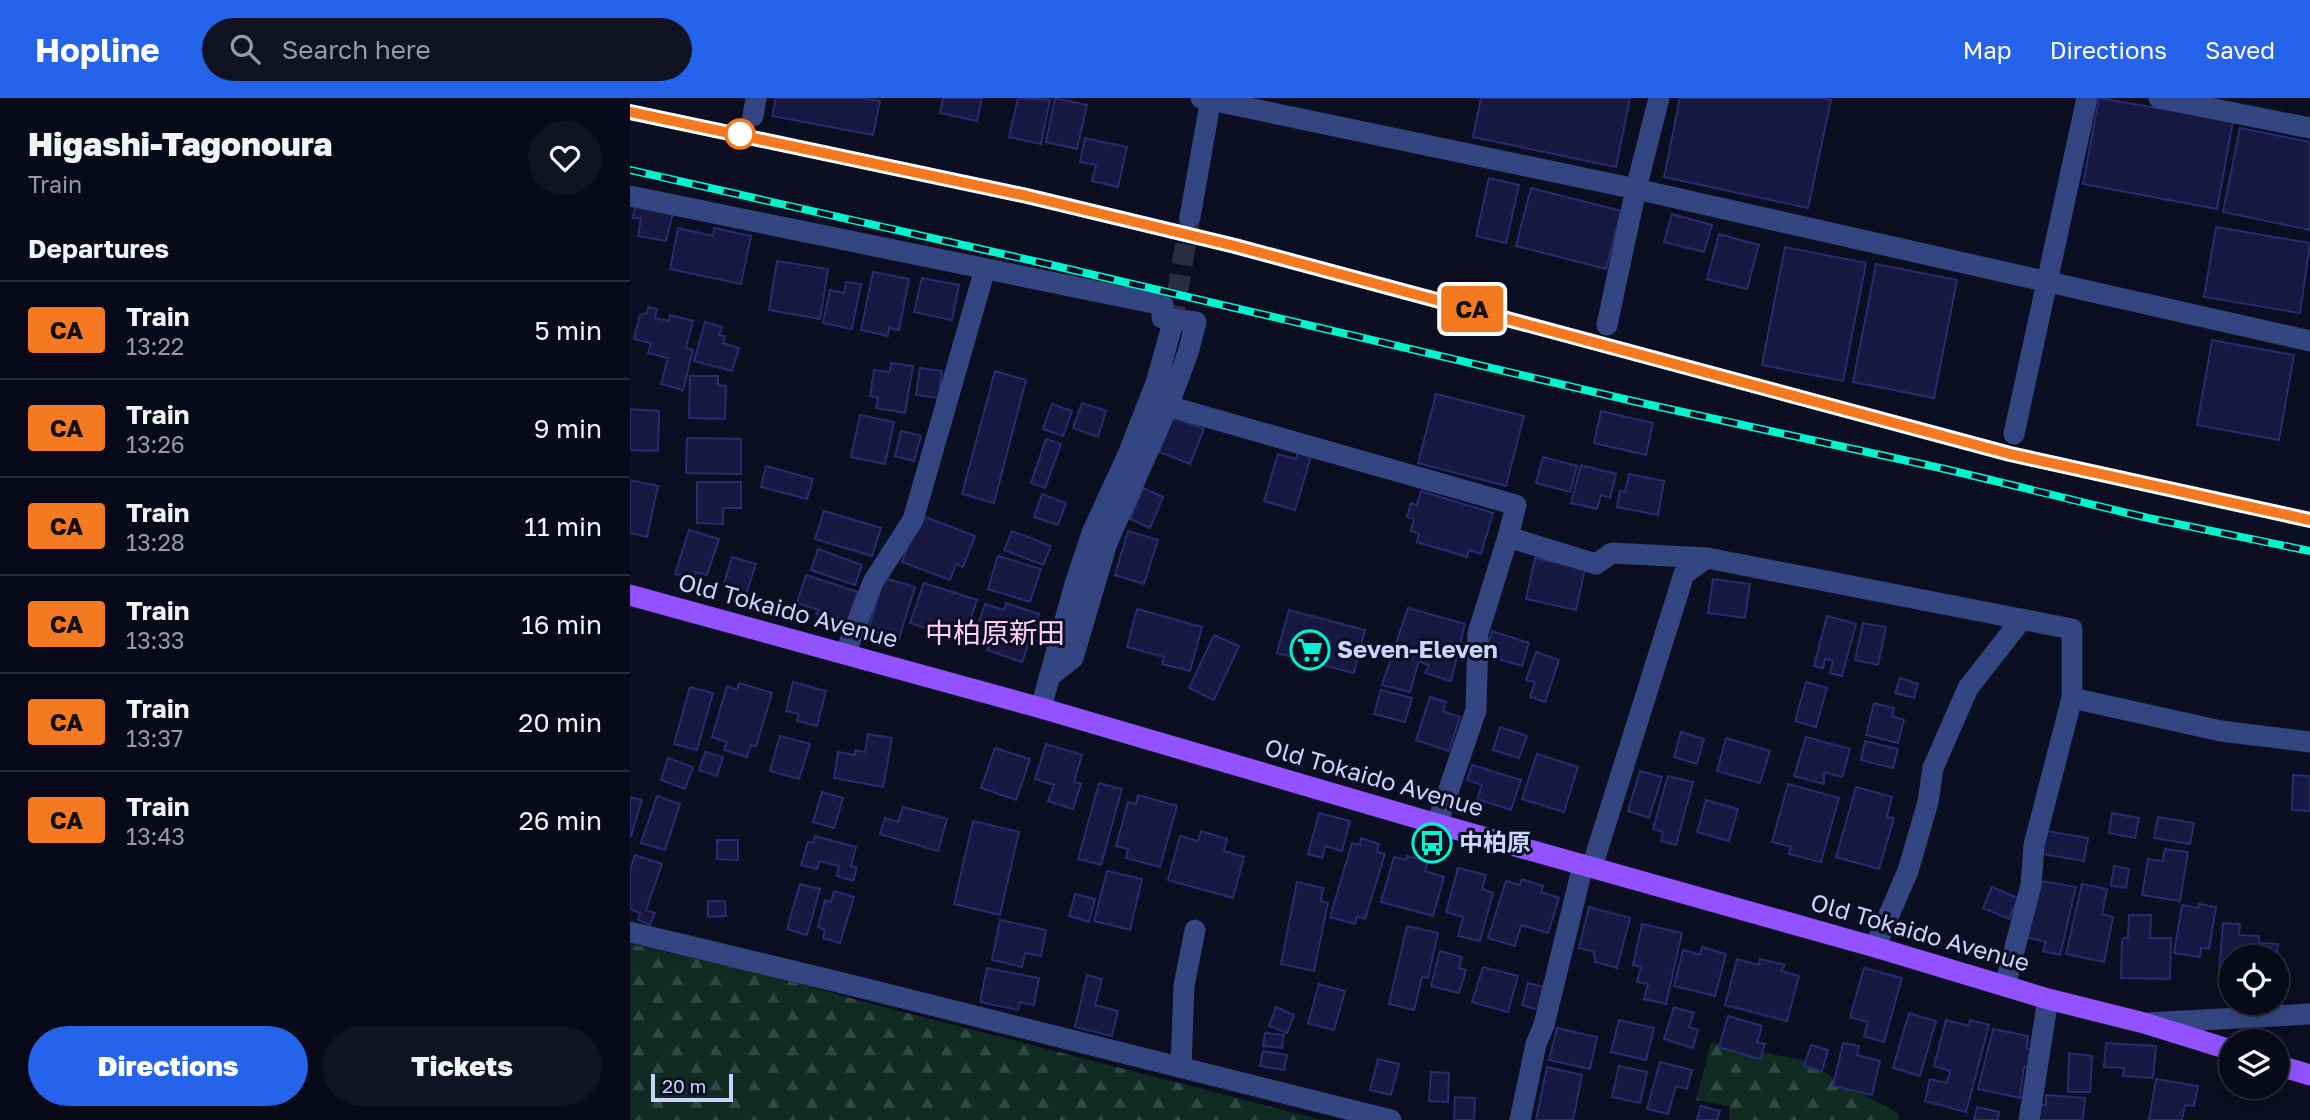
<!DOCTYPE html>
<html lang="en">
<head>
<meta charset="utf-8">
<style>
	:root { --surface:#090a19; --page:#121322; --text:#f1f3f6; --muted:#999aa2; --line:#292b38; --accent:#2563eb }
	body { margin:0; font-family:"Golos Text","Noto Sans JP",sans-serif; background:var(--page); color:var(--text); height:100vh; display:flex; flex-direction:column; font-size:26px; white-space:nowrap }
	* { box-sizing:border-box; margin:0 }
	p { font-size:23px; color:var(--muted) }
	.icon { flex:none; width:38px; height:38px; fill:none; stroke:currentColor; stroke-width:2; stroke-linecap:round; stroke-linejoin:round }
	.map { position:relative; flex:1; overflow:hidden }
	.drawer { display:flex; flex-direction:column; background:var(--surface); width:630px }
	.drawer>* { flex:none }
	.badge { padding:0 14px; border-radius:5px; font-size:24px; line-height:46px }
	.buttons { position:absolute; left:1589px; top:847px; display:grid; gap:14px }
	.buttons a { display:grid; place-items:center; width:70px; height:70px; border-radius:50%; background:var(--surface); box-shadow:0 4px 18px #0003,0 0 0 2px var(--line); font-size:35px }
	.scale { position:absolute; left:21px; bottom:18px; width:82px; box-sizing:border-box; padding-left:7px; border:4px solid #cbd3ff; border-top:0; font-size:19px; line-height:24px; white-space:nowrap; color:#cbd3ff; -webkit-text-stroke:5px #0c0e21; paint-order:stroke }
	.map>.badge { position:absolute; translate:-50% -50%; box-shadow:0 0 0 4px #fff }
	h2 { padding:0 28px; font-size:26px; line-height:63px }
	.round { display:grid; place-items:center; flex:none; width:74px; height:74px; border-radius:37px; background:var(--page) }
	.headline { display:flex; align-items:center; justify-content:space-between; height:119px; padding:0 28px }
	h1 { font-size:33px; font-weight:800; line-height:52px }
	.action { display:flex; gap:14px; margin-top:auto; padding:14px 28px }
	.action a { flex:1; height:80px; border-radius:42px; background:var(--accent); color:#fff; font-size:28px; font-weight:800; line-height:80px; text-align:center }
	.action a+a { background:var(--page); color:var(--text) }
	ul { padding:0; list-style:none }
	li { display:flex; align-items:center; gap:21px; height:98px; padding:0 28px; border-top:2px solid var(--line) }
	li div { flex:1 }
	li b { display:block; font-size:26px }
	li em { font-style:normal }
	li .badge { min-width:77px; font-weight:700; text-align:center }
	header { display:flex; align-items:center; gap:42px; box-sizing:border-box; height:98px; padding:0 35px; background:var(--accent); color:#fff }
	header strong { font-size:33px }
	nav { display:flex; gap:38px; margin-inline-start:auto; font-size:24px }
	.search { width:490px; height:63px; background:var(--page); display:flex; align-items:center; gap:18px; box-sizing:border-box; padding:0 24px; border-radius:38px; color:var(--muted); font-size:26px }
	main { display:flex; flex:1; min-height:0 }
	.map>svg:first-child { display:block }
	.forest { fill:url(#forest-firs) }
	.building { fill:#171942; stroke:#282c70; stroke-width:2 }
	.lines { fill:none; stroke-linecap:round; stroke-linejoin:round }
	.minor-tunnel { stroke:#292c42; stroke-width:21; stroke-dasharray:21 10; stroke-linecap:butt }
	.minor { stroke:#344682; stroke-width:21 }
	.major { stroke:#9252ff; stroke-width:21 }
	.rail-casing { stroke:#00f6cf; stroke-width:8 }
	.rail { stroke:#0c0e21; stroke-width:5; stroke-dasharray:16; stroke-linecap:butt }
	.line-casing { stroke:#fff; stroke-width:16 }
	.line { stroke:#f47921; stroke-width:10 }
	.stop-dot { fill:#fff; stroke:#f47921; stroke-width:3.5 }
	.labels { text-anchor:middle; stroke-width:6; stroke-linejoin:round; paint-order:stroke }
	.street-label { font-size:24px; fill:#cbd3ff; stroke:#0c0e21 }
	.poi-label { font-size:24px; font-weight:bold; fill:#cbd3ff; stroke:#0c0e21; text-anchor:start }
	.quarter-label { font-size:28px; fill:#ffcdfa; stroke:#0c0e21 }
</style>
</head>
<body>
<header>
<strong>Hopline</strong>
<div class="search"><svg class="icon" aria-label="search" viewBox="0 0 24 24"><circle cx="10" cy="10" r="6"/><path d="M15 15l6 6"/></svg>Search here</div>
<nav><a>Map</a><a>Directions</a><a>Saved</a></nav>
</header>
<main>
<section class="drawer">
<div class="headline"><div><h1>Higashi-Tagonoura</h1><p>Train</p></div><a class="round"><svg class="icon" aria-label="heart" viewBox="0 0 24 24"><path d="M12 20l-8-8c-3-5 5-10 8-4 3-6 11-1 8 4z"/></svg></a></div>
<h2>Departures</h2>
<ul>
<li><span class="badge" style="background:#f47921;color:#111">CA</span><div><b>Train</b><p>13:22</p></div><em>5 min</em></li>
<li><span class="badge" style="background:#f47921;color:#111">CA</span><div><b>Train</b><p>13:26</p></div><em>9 min</em></li>
<li><span class="badge" style="background:#f47921;color:#111">CA</span><div><b>Train</b><p>13:28</p></div><em>11 min</em></li>
<li><span class="badge" style="background:#f47921;color:#111">CA</span><div><b>Train</b><p>13:33</p></div><em>16 min</em></li>
<li><span class="badge" style="background:#f47921;color:#111">CA</span><div><b>Train</b><p>13:37</p></div><em>20 min</em></li>
<li><span class="badge" style="background:#f47921;color:#111">CA</span><div><b>Train</b><p>13:43</p></div><em>26 min</em></li>
</ul>
<div class="action"><a>Directions</a><a>Tickets</a></div>
</section>
<div class="map">
<svg width="1680" height="1022" viewBox="0 0 1680 1022">
	<defs>
		<pattern id="forest-firs" width="22" height="20" patternUnits="userSpaceOnUse" patternTransform="scale(1.75)"><rect width="22" height="20" fill="#0f2b22"/><path d="M5 1l3.5 6h-7zM16 11l3.5 6h-7z" fill="#314943"/></pattern>
	</defs>
	<rect width="100%" height="100%" fill="#0c0e21"/>
	<g class="forest">
		<polygon points="0,846 141,878 250,908 692,1022 0,1022"/>
		<polygon points="1081,944 1172,962 1269,1016 1269,1022 1099,1022 1099,1008 1066,1002"/>
	</g>
	<g class="building">
		<polygon points="146,0 231,0 250,3 243,37 142,18"/>
		<polygon points="313,0 352,0 347,23 310,15"/>
		<polygon points="388,0 420,2 411,46 379,39"/>
		<polygon points="425,0 457,7 447,51 416,44"/>
		<polygon points="851,0 1000,0 986,69 843,39"/>
		<polygon points="1050,0 1191,0 1201,2 1178,110 1034,79"/>
		<polygon points="1469,0 1603,23 1587,111 1453,86"/>
		<polygon points="1610,30 1680,44 1680,132 1593,114"/>
		<polygon points="455,40 497,49 488,89 462,83 466,67 450,64"/>
		<polygon points="859,80 889,87 876,145 846,138"/>
		<polygon points="901,90 991,113 976,171 886,148"/>
		<polygon points="5,108 43,115 36,143 8,138 11,120 3,120"/>
		<polygon points="1042,116 1082,127 1074,154 1034,144"/>
		<polygon points="1586,129 1680,145 1670,215 1574,199"/>
		<polygon points="48,130 83,138 84,130 121,138 111,186 40,171"/>
		<polygon points="1089,136 1129,147 1117,191 1077,181"/>
		<polygon points="1155,149 1236,165 1213,283 1132,267"/>
		<polygon points="147,163 198,171 190,221 139,212"/>
		<polygon points="1246,166 1327,182 1304,300 1223,284"/>
		<polygon points="243,174 279,181 269,232 259,230 258,238 231,232"/>
		<polygon points="292,180 329,187 322,222 284,214"/>
		<polygon points="216,184 231,186 222,231 193,225 200,192 214,195"/>
		<polygon points="18,209 27,211 25,220 39,223 40,217 63,223 56,250 63,252 53,292 31,286 38,260 18,255 21,245 4,241 10,217 17,215"/>
		<polygon points="75,224 92,229 89,237 95,238 93,245 109,250 102,273 64,263"/>
		<polygon points="1582,242 1664,257 1649,342 1567,327"/>
		<polygon points="261,265 283,268 275,315 246,310 248,300 240,298 244,272 260,274"/>
		<polygon points="290,270 312,273 308,300 286,297"/>
		<polygon points="365,273 396,282 364,405 332,396"/>
		<polygon points="60,278 88,278 88,287 96,288 95,321 59,320"/>
		<polygon points="806,296 894,318 876,388 788,365"/>
		<polygon points="452,305 476,313 468,339 443,330"/>
		<polygon points="422,306 442,313 433,338 413,331"/>
		<polygon points="0,311 29,313 28,353 0,352"/>
		<polygon points="971,313 1023,325 1016,357 964,345"/>
		<polygon points="230,317 264,324 255,366 221,359"/>
		<polygon points="543,319 574,331 560,366 529,354"/>
		<polygon points="271,333 291,338 284,363 265,358"/>
		<polygon points="57,340 111,341 111,376 56,375"/>
		<polygon points="416,341 431,346 415,390 401,385"/>
		<polygon points="669,351 682,355 665,412 634,403 648,356 666,361"/>
		<polygon points="913,359 947,368 940,394 906,385"/>
		<polygon points="951,367 986,376 980,400 971,397 967,411 941,405"/>
		<polygon points="136,368 183,381 177,401 131,389"/>
		<polygon points="999,376 1034,383 1028,417 987,409 990,393 995,394"/>
		<polygon points="0,382 28,388 17,439 0,435"/>
		<polygon points="67,384 111,384 111,410 93,410 93,426 67,425"/>
		<polygon points="513,390 533,399 520,430 500,421"/>
		<polygon points="791,393 863,415 851,456 839,452 837,459 787,444 789,436 781,433 784,421 777,419 781,405 787,407"/>
		<polygon points="412,396 436,405 428,427 404,419"/>
		<polygon points="194,413 251,430 242,458 185,441"/>
		<polygon points="290,417 345,438 333,469 326,466 320,482 272,464"/>
		<polygon points="59,432 89,441 77,477 66,474 64,481 45,476"/>
		<polygon points="382,433 421,448 413,467 374,452"/>
		<polygon points="498,433 528,442 514,486 485,477"/>
		<polygon points="188,451 232,467 225,487 181,472"/>
		<polygon points="368,458 411,471 400,504 358,491"/>
		<polygon points="102,459 126,466 116,496 93,489"/>
		<polygon points="905,460 955,471 946,512 896,501"/>
		<polygon points="176,477 228,494 217,526 186,516 189,512 167,505"/>
		<polygon points="254,480 285,489 269,541 238,532"/>
		<polygon points="1083,481 1120,486 1115,520 1078,515"/>
		<polygon points="294,485 347,502 333,543 280,525"/>
		<polygon points="376,505 409,516 392,564 357,552 360,547 343,541 355,506 374,512"/>
		<polygon points="778,510 835,526 821,583 795,575 799,568 789,563 780,594 752,587"/>
		<polygon points="507,511 572,529 560,573 532,566 534,559 497,549"/>
		<polygon points="659,512 735,532 724,575 647,555"/>
		<polygon points="1197,518 1226,526 1212,578 1200,575 1203,563 1195,561 1193,570 1184,568"/>
		<polygon points="1233,525 1256,529 1248,567 1225,562"/>
		<polygon points="862,533 899,545 892,568 865,560 867,553 857,550"/>
		<polygon points="584,537 609,548 584,602 559,590"/>
		<polygon points="906,554 929,562 915,604 900,599 905,584 896,582"/>
		<polygon points="1270,580 1288,586 1284,600 1265,595"/>
		<polygon points="163,584 196,593 187,628 167,623 169,616 156,613"/>
		<polygon points="1176,584 1197,590 1186,629 1165,623"/>
		<polygon points="109,585 142,595 126,649 121,647 117,659 94,652 97,644 82,639 97,588 107,592"/>
		<polygon points="60,589 83,595 67,652 44,646"/>
		<polygon points="751,592 782,600 775,624 744,616"/>
		<polygon points="800,599 816,604 813,613 830,619 819,653 786,642"/>
		<polygon points="1244,605 1264,610 1262,618 1274,622 1268,645 1236,637"/>
		<polygon points="870,629 897,638 889,660 863,652"/>
		<polygon points="1051,634 1074,641 1067,666 1044,659"/>
		<polygon points="238,636 262,640 253,689 204,680 208,654 225,657 225,652 235,654"/>
		<polygon points="150,638 180,646 169,681 140,673"/>
		<polygon points="1176,639 1220,651 1212,679 1194,674 1194,686 1164,678"/>
		<polygon points="1096,640 1140,653 1130,685 1087,673"/>
		<polygon points="1235,643 1268,651 1263,670 1231,662"/>
		<polygon points="416,646 452,657 444,684 451,686 443,711 418,703 424,687 405,681"/>
		<polygon points="365,650 400,661 386,702 351,690"/>
		<polygon points="75,654 93,659 87,678 69,672"/>
		<polygon points="907,656 948,669 934,714 892,701"/>
		<polygon points="38,660 63,669 55,691 31,682"/>
		<polygon points="842,667 891,682 881,712 847,701 852,687 837,682"/>
		<polygon points="1010,673 1032,679 1019,720 998,713"/>
		<polygon points="1663,677 1680,678 1680,713 1662,712"/>
		<polygon points="1038,678 1063,684 1046,747 1031,743 1033,734 1023,731"/>
		<polygon points="469,685 492,691 471,767 448,761"/>
		<polygon points="1158,686 1209,700 1191,764 1159,756 1161,749 1142,744"/>
		<polygon points="1226,689 1262,699 1257,719 1264,720 1249,771 1206,759"/>
		<polygon points="192,694 213,700 204,730 183,724"/>
		<polygon points="508,697 547,708 530,769 496,760 498,751 486,748 498,704 506,706"/>
		<polygon points="27,698 50,706 35,752 11,745"/>
		<polygon points="0,699 12,702 1,738 0,738"/>
		<polygon points="1076,702 1108,711 1099,743 1067,734"/>
		<polygon points="273,709 317,721 308,753 250,736 255,720 268,724"/>
		<polygon points="689,715 720,723 712,753 695,748 692,760 678,756"/>
		<polygon points="1482,715 1509,720 1505,740 1479,735"/>
		<polygon points="1528,719 1564,725 1560,746 1524,740"/>
		<polygon points="343,723 389,734 370,817 324,806"/>
		<polygon points="571,733 597,741 594,753 614,759 603,800 538,782 550,738 568,743"/>
		<polygon points="1416,733 1458,740 1454,763 1412,756"/>
		<polygon points="185,738 226,749 221,768 227,770 223,783 207,778 209,768 190,763 187,771 171,767 178,744 183,745"/>
		<polygon points="731,740 749,746 747,754 755,756 735,821 727,818 725,826 700,819 722,745 730,747"/>
		<polygon points="87,742 108,742 108,762 87,761"/>
		<polygon points="1535,751 1558,754 1550,803 1512,797 1518,761 1533,763"/>
		<polygon points="5,757 32,766 16,812 25,815 20,827 8,822 10,815 0,811 0,772"/>
		<polygon points="777,758 798,763 795,773 814,779 803,818 751,804 764,759 776,762"/>
		<polygon points="1484,768 1499,771 1496,790 1481,788"/>
		<polygon points="828,770 856,777 852,791 863,795 850,843 828,838 833,819 816,814"/>
		<polygon points="477,773 512,781 500,832 464,823"/>
		<polygon points="892,781 913,788 911,794 929,800 918,835 891,827 885,848 858,840 876,783 890,787"/>
		<polygon points="1411,783 1446,789 1430,857 1413,853 1416,844 1396,839"/>
		<polygon points="667,784 693,790 691,803 698,805 684,873 651,866"/>
		<polygon points="170,786 190,791 177,837 157,831"/>
		<polygon points="1452,786 1477,791 1472,816 1483,819 1474,864 1436,856"/>
		<polygon points="1362,789 1388,800 1379,821 1353,810"/>
		<polygon points="204,793 224,799 210,845 193,840 195,832 188,829 195,802 201,804"/>
		<polygon points="445,796 465,801 459,824 439,818"/>
		<polygon points="78,803 95,803 96,818 78,819"/>
		<polygon points="1569,806 1586,809 1579,851 1571,850 1570,859 1544,855 1552,807 1568,810"/>
		<polygon points="959,809 1000,820 987,870 965,864 964,854 949,850"/>
		<polygon points="1499,817 1521,817 1520,840 1541,840 1540,881 1491,880 1492,841 1498,839"/>
		<polygon points="370,822 416,832 411,858 395,855 392,869 362,862"/>
		<polygon points="1593,825 1610,826 1609,837 1629,838 1629,845 1648,846 1647,866 1647,859 1601,859 1601,875 1589,874"/>
		<polygon points="1012,826 1052,835 1036,906 1014,901 1018,886 1007,884 1011,869 1003,867"/>
		<polygon points="777,828 808,835 798,880 792,879 784,912 759,906"/>
		<polygon points="1072,849 1096,856 1085,898 1044,888 1053,852 1070,857"/>
		<polygon points="810,853 832,859 829,870 836,872 829,895 801,888"/>
		<polygon points="1107,861 1129,867 1130,861 1155,867 1151,873 1169,878 1157,923 1095,907"/>
		<polygon points="853,869 888,878 878,914 842,904"/>
		<polygon points="357,870 409,880 404,907 390,904 388,912 350,904"/>
		<polygon points="1234,870 1272,880 1254,944 1234,938 1238,924 1220,919"/>
		<polygon points="457,877 472,881 465,907 488,913 482,938 445,929"/>
		<polygon points="898,885 914,889 908,912 892,907"/>
		<polygon points="689,886 715,893 704,932 678,925"/>
		<polygon points="646,909 664,917 657,935 639,928"/>
		<polygon points="1044,909 1064,915 1059,929 1068,932 1063,950 1034,941"/>
		<polygon points="1279,915 1306,923 1290,978 1263,970"/>
		<polygon points="1098,918 1132,928 1127,944 1135,946 1130,961 1089,949"/>
		<polygon points="989,922 1024,930 1016,962 981,954"/>
		<polygon points="1316,922 1339,928 1340,922 1359,927 1336,1014 1295,1003 1300,981 1317,985 1320,973 1304,968"/>
		<polygon points="927,930 967,939 960,971 919,962"/>
		<polygon points="1363,931 1398,938 1397,951 1403,952 1404,969 1394,969 1390,1000 1348,991"/>
		<polygon points="635,935 654,937 652,950 633,948"/>
		<polygon points="1213,945 1229,948 1227,957 1250,963 1242,997 1203,988"/>
		<polygon points="1476,945 1526,948 1523,980 1493,978 1494,970 1474,969"/>
		<polygon points="1181,947 1198,952 1192,973 1174,968"/>
		<polygon points="633,953 657,957 654,972 630,968"/>
		<polygon points="1439,955 1462,958 1460,994 1438,994"/>
		<polygon points="748,961 769,966 761,997 740,992"/>
		<polygon points="1030,964 1062,972 1057,991 1046,988 1038,1016 1017,1011"/>
		<polygon points="989,968 1017,974 1010,1005 982,999"/>
		<polygon points="917,969 952,977 943,1022 906,1022"/>
		<polygon points="801,974 819,975 818,1004 799,1003"/>
		<polygon points="1526,981 1568,988 1564,1008 1555,1007 1552,1022 1519,1022"/>
		<polygon points="1416,997 1455,1000 1453,1022 1408,1022 1409,1007 1416,1007"/>
		<polygon points="825,999 845,1000 844,1022 824,1022"/>
		<polygon points="1071,1008 1090,1013 1087,1022 1067,1022"/>
		<polygon points="1347,1009 1369,1014 1368,1022 1344,1022"/>
	</g>
	<g class="lines">
		<polyline class="minor-tunnel" points="542,228 560,119"/>
		<g class="minor">
			<polyline points="571,0 1006,91 1680,243"/>
			<polyline points="1529,0 1680,30"/>
			<polyline points="123,18 126,0"/>
			<polyline points="0,98 533,207 532,220 566,224 558,255 538,308 477,445 443,560 419,579"/>
			<polyline points="560,119 581,0"/>
			<polyline points="977,227 1006,91 1029,0"/>
			<polyline points="538,308 886,407 878,439 966,466 982,455 1077,460"/>
			<polyline points="1384,336 1457,0"/>
			<polyline points="215,556 243,484 283,422 355,171"/>
			<polyline points="411,610 445,486 462,435 499,354 526,285 542,228"/>
			<polyline points="807,726 846,612 848,535 878,439"/>
			<polyline points="962,769 1054,476 1077,460 1442,531 1442,600 1591,633 1680,644"/>
			<polyline points="0,834 221,887 761,1022"/>
			<polyline points="1245,849 1278,773 1298,704 1303,670 1338,590 1392,521"/>
			<polyline points="1375,888 1401,787 1404,747 1442,600"/>
			<polyline points="1517,925 1680,916"/>
			<polyline points="551,968 554,888 565,832"/>
			<polyline points="890,1022 906,946 914,927 953,767"/>
			<polyline points="1399,1022 1418,901"/>
		</g>
		<g class="major">
			<polyline points="0,497 411,610 807,726 1245,849 1418,901 1514,925 1601,952"/>
			<polyline points="1647,967 1680,977"/>
		</g>
		<g class="rail-casing">
			<g id="rail">
				<polyline points="0,14 397,98 605,148 1379,356 1680,422"/>
				<polyline points="0,72 417,166 1007,304 1315,371 1518,420 1680,453"/>
			</g>
		</g>
		<use href="#rail" class="rail"/>
	</g>
	<g class="lines">
		<g class="line-casing">
			<polyline id="line" points="0,14 397,98 605,148 1380,356 1680,422"/>
		</g>
		<use href="#line" class="line"/>
	</g>
	<defs>
		<g id="supermarket-ring" transform="scale(2.0125)"><circle r="9.5" fill="#0c0e21" stroke="#00f6cf" stroke-width="1.5"/><path d="M-6-5.5h2.5l.6 2H6L4.5 2H-2.5L-4.4-4H-6ZM-1.5 3.2a1.3 1.3 0 1 0 .1 0ZM3 3.2a1.3 1.3 0 1 0 .1 0Z" fill="#00f6cf"/></g>
		<g id="bus-ring" transform="scale(2.0125)"><circle r="9.5" fill="#0c0e21" stroke="#00f6cf" stroke-width="1.5"/><path d="M-5-6H5V4H4V6H2V4H-2V6H-4V4H-5ZM-3.5-4V0h7V-4ZM-3.5 1.2v1.5H-2V1.2ZM2 1.2v1.5H3.5V1.2Z" fill="#00f6cf"/></g>
	</defs>
	<g fill-rule="evenodd">
		<use href="#supermarket-ring" x="680" y="552"/>
		<use href="#bus-ring" x="802" y="745"/>
	</g>
	<circle class="stop-dot" cx="110" cy="36" r="14"/>
	<g class="labels">
		<g class="street-label">
			<text transform="translate(158 513) rotate(15)" y="8">Old Tokaido Avenue</text>
			<text transform="translate(744 680) rotate(16)" y="8">Old Tokaido Avenue</text>
			<text transform="translate(1290 835) rotate(16)" y="8">Old Tokaido Avenue</text>
		</g>
		<g class="poi-label">
			<text x="707" y="560">Seven-Eleven</text>
			<text x="829" y="753">中柏原</text>
		</g>
		<g class="quarter-label">
			<text x="365" y="545">中柏原新田</text>
		</g>
	</g>
</svg>
<div class="buttons">
<a><svg class="icon" aria-label="locate" viewBox="0 0 24 24"><circle cx="12" cy="12" r="6"/><path d="M12 2v4M12 18v4M2 12h4M18 12h4"/></svg></a>
<a><svg class="icon" aria-label="layers" viewBox="0 0 24 24"><path d="M12 4l9 5-9 5-9-5zM3 14l9 5 9-5"/></svg></a>
</div>
<div class="scale">20 m</div>
<b class="badge" style="left:842px;top:211px;background:#f47921;color:#111">CA</b>
</div>
</main>
</body>
</html>
